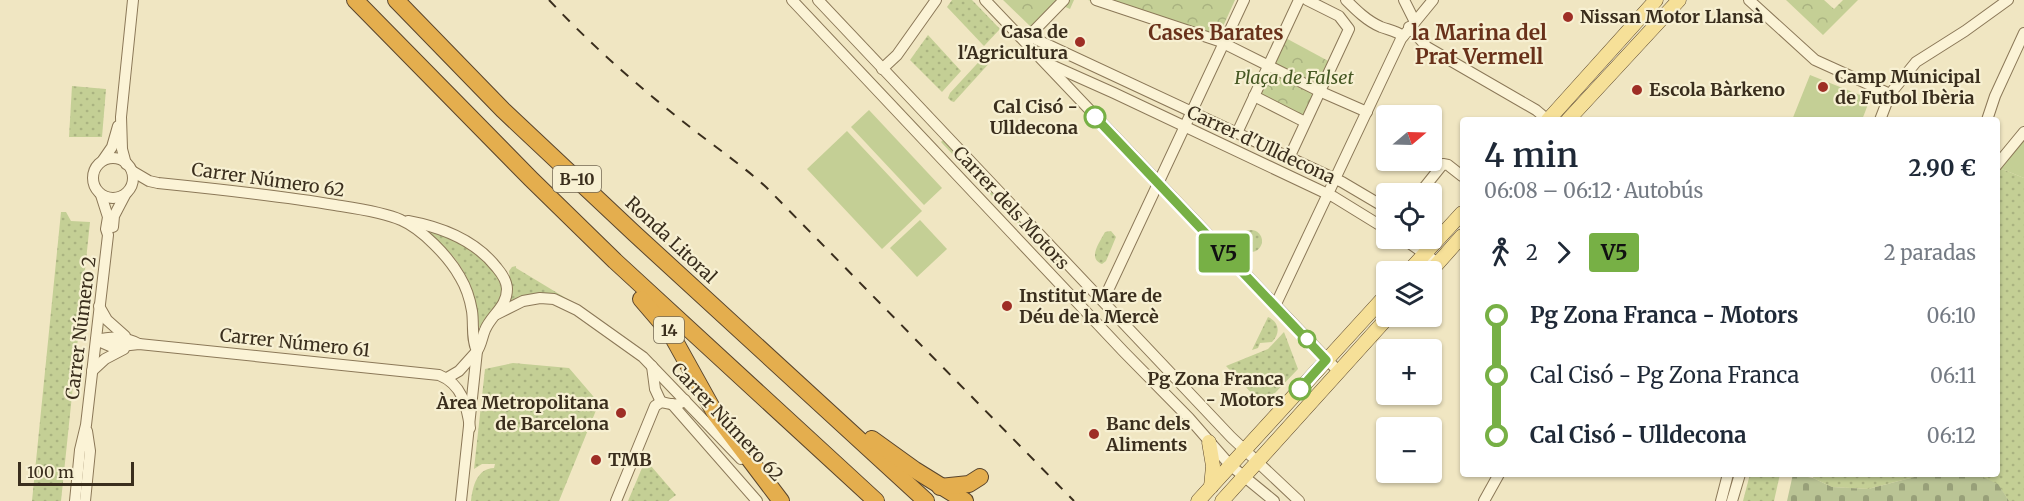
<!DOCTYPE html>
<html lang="es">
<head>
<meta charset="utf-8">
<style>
	:root { --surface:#fff; --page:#f6f6f7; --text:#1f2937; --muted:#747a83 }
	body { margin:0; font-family:Merriweather,serif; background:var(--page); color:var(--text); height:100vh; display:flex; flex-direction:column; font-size:22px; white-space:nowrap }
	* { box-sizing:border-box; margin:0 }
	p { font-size:20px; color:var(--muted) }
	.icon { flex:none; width:33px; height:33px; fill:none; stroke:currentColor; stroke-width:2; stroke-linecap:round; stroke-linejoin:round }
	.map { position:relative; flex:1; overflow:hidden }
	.drawer { position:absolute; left:1460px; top:117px; width:540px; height:360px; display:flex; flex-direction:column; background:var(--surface); border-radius:6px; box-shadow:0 2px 4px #0004 }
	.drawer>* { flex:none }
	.badge { padding:0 12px; border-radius:4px; font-size:21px; line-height:39px }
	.needle { width:39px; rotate:71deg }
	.fabs { position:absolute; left:1376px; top:105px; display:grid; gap:12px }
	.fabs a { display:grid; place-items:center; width:66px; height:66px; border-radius:6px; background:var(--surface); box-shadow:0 2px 4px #0004; font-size:30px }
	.scale { position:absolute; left:18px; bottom:15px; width:116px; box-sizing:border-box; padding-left:6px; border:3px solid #3a2e1d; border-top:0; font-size:16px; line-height:21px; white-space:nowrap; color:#3a2e1d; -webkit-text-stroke:4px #f7f0d2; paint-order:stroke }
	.map>.badge { position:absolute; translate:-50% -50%; box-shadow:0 0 0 3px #fff }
	.legs { display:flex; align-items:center; gap:9px; height:66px; padding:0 24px; font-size:20px }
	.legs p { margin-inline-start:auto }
	.head { display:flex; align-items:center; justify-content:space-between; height:102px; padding:0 24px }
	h1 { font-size:33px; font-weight:600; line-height:45px }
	ul { padding:0 24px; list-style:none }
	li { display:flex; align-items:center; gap:21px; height:60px; font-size:22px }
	li i { display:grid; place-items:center; width:9px; height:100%; margin:0 8px; background:currentColor }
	li i::after { content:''; width:15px; height:15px; margin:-8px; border:4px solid; border-radius:50%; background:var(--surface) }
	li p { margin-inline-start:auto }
	li:first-child i { background:linear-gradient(#0000 50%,currentColor 0) }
	li:last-child i { background:linear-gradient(currentColor 50%,#0000 0) }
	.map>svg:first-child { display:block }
	.grass { fill:url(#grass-dots) }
	.forest { fill:url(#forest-crowns) }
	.cemetery { fill:url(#cemetery-stones) }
	.pitch { fill:#c4cf95 }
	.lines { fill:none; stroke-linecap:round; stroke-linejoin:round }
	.minor-casing { stroke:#8b7858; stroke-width:12 }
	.major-casing { stroke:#59452d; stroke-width:15 }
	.highway-casing { stroke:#59452d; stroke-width:18 }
	.minor { stroke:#fbf3d6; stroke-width:10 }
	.major { stroke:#f6e098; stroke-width:14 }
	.highway { stroke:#e4ae4e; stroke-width:16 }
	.rail { stroke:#3a2e1d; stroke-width:2; stroke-dasharray:10 10; stroke-linecap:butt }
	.line-1-casing { stroke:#fff; stroke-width:14 }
	.line-1 { stroke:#77b045; stroke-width:9 }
	.poi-dot { fill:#9e2e25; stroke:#f7f0d2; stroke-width:2 }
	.stop-1-dot { fill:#fff; stroke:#77b045; stroke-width:3 }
	.labels { text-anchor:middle; stroke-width:4.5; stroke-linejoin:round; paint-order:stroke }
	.shield { fill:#f7f0d2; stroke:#736853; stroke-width:1.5 }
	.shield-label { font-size:16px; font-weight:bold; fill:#3a2e1d }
	.poi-label { font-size:18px; font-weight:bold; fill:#3a2e1d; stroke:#f7f0d2; text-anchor:start }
	.park-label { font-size:18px; font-style:italic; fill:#465823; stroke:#f7f0d2 }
	.stop-label { font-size:18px; font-weight:bold; fill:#3a2e1d; stroke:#f7f0d2; text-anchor:end }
	.street-label { font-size:18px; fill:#3a2e1d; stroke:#f7f0d2 }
	.neighbourhood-label { font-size:20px; font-weight:bold; fill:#69311a; stroke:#f7f0d2 }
	.quarter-label { font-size:21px; font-weight:bold; fill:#69311a; stroke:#f7f0d2 }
</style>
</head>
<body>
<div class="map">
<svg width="2024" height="501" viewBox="0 0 2024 501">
	<defs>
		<pattern id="grass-dots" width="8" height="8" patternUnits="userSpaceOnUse" patternTransform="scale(1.5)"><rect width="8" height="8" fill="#c4cf95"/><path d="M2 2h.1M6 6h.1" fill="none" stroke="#a9b280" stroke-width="1.8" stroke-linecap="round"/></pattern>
		<pattern id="forest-crowns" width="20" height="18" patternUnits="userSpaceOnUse" patternTransform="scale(1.5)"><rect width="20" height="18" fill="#c4cf95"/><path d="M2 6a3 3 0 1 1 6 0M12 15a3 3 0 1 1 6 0" fill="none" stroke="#a9b280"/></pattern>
		<pattern id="cemetery-stones" width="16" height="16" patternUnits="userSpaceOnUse" patternTransform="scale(1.5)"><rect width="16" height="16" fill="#bac495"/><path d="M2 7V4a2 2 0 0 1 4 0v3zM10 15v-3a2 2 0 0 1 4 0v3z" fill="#98a079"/></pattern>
	</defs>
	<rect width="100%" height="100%" fill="#f0e6c2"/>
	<g class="grass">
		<polygon points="952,0 972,0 1000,29 984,46 947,7"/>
		<polygon points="928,35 961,71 942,92 910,60"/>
		<polygon points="987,53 993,55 993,59 954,102 951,101 948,98 950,93"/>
		<polygon points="72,86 106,89 102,137 69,137"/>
		<polygon points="943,140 1030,232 1028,234 941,142"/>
		<polygon points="1997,167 2024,178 2024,501 2009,501 1998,485 1976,474 1996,474"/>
		<polygon points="61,212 66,212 71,221 90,222 61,501 32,501"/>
		<path d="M429,230c16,6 33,11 47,21 14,10 32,34 24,52 -4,9 -14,17 -21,25 -1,-27 -10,-54 -28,-74 -7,-9 -18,-15 -22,-24z"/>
		<circle cx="1251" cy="241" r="11"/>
		<path d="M1111,231l5,6 -10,24 -4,3c-15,-6 -2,-22 3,-32z"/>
		<path d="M516,266v2l53,32c-22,-6 -39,-10 -61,2l3,-15 -2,-16 3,-4z"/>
		<path d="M1268,317c11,5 13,16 4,25l-12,1 -2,5 -6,2z"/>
		<polygon points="1284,332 1298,369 1275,393 1258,400 1226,366 1268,349"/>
		<path d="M513,363l56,5 30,35 -40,98h-88c2,-16 6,-32 23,-33l1,-4h-13l-8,5 11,-100z"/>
		<polygon points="646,465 651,466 676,495 668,501 628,501 642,468"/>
		<polygon points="1750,474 1780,474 1774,501 1743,501"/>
		<polygon points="1814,474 1926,474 1868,489 1832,487 1813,478"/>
	</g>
	<g class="forest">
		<polygon points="1003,0 1074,0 1070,9 1061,5 1031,27"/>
		<polygon points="1088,0 1235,0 1215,44"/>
		<polygon points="1786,0 1824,0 1834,9 1843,0 1858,0 1823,35"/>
		<polygon points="1282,36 1332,63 1307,118 1256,93"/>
	</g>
	<polygon class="cemetery" points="1793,474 1813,478 1832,487 1868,489 1926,474 1976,474 1998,484 2009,501 1787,501"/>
	<g class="pitch">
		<polygon points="1810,75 1870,99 1862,120 1792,120"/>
		<polygon points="869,110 942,188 924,205 851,127"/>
		<polygon points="847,131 922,211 882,249 807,169"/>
		<polygon points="2024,132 2024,178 1997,167"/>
		<polygon points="920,220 947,249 917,277 890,248"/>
	</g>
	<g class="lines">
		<g class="minor-casing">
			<g id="minor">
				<polyline points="792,0 1124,352 1189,418 1230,465 1274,501"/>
				<polyline points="818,0 1231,437 1299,501"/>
				<polyline points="985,0 1339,372"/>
				<polyline points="1096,0 1219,41 1319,91 1367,112"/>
				<path d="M1346,0c10,10 21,21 35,27 8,3 15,4 22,9"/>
				<polyline points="1404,0 1414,20"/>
				<polyline points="1749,0 1815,60 1890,94"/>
				<polyline points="1409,27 1427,47 1536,110 1548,120"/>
				<polyline points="1029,36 1342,182 1386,208"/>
				<polyline points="1025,40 1064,0"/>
				<polyline points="1049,64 1114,93 1334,197 1386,229"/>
				<polyline points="882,69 897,55 936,0"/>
				<polyline points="1254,96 1305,122"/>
				<polyline points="1880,120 1890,94 1916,62 1965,31 2008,0"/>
				<polyline points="1987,120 1995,96 2024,33"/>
				<polyline points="1237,133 1299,0"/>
				<circle cx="113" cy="178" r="20"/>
				<polyline points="1289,158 1349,29 1339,16 1307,0"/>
				<polyline points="103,160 112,147 118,126"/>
				<polyline points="126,164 122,149 121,117 133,0"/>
				<polyline points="1996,166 2024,132"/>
				<path d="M132,171l17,10 9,2c59,6 118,12 177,22 19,3 49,7 66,15 21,9 48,37 59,57 6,10 10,22 12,34 2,13 -1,28 5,40"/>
				<polyline points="1419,194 1443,164 1448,165 1462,176"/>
				<path d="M408,221c33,6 68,20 89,47 5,6 10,13 10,21 0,18 -16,26 -22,41 -3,7 -4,16 -8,21l-16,150"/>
				<polyline points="113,227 114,216 125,195"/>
				<polyline points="1402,238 1438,263"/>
				<polyline points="1103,301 1244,0"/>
				<polyline points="99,306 107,320 125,336"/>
				<polyline points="1275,306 1401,39 1433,0"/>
				<polyline points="497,314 523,301 540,298 554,299 577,310 643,357 741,459"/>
				<path d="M96,340l16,7 27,-3 300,31c23,9 28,31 31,53"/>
				<path d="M96,340c17,-4 27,-4 43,4"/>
				<polyline points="652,366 655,389 661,402"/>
				<polyline points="92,371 105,359 124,349"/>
				<polyline points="447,378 459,371 477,351"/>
				<polyline points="672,404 757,501"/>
				<polyline points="75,501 80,450 86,425 108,235 106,229 108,217 101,195"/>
				<polyline points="85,501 90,451 87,431"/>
				<path d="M616,501l39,-95 6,-4c9,2 17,5 24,-2"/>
				<polyline points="1484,501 1499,474"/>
				<polyline points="1721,501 1728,474"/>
				<polyline points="1732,501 1740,474"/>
			</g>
		</g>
		<g class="major-casing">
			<g id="major">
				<polyline points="1548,120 1656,0"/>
				<polyline points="1568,120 1679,0"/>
				<polyline points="1408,272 1462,213"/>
				<polyline points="1430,272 1462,236"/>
				<polyline points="1209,442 1213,466 1211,487"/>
				<polyline points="1198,501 1386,295"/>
				<polyline points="1222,501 1389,316"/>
			</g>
		</g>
		<g class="highway-casing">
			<g id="highway">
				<polyline points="355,0 531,179 615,261 876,501"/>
				<polyline points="396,0 503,110 635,234 926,501"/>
				<polyline points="641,299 671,334 716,415 781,501"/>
				<polyline points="872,439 915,470 965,501"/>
				<polyline points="940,487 969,484 980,477"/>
			</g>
		</g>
		<use href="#minor" class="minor"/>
		<use href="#major" class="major"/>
		<use href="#highway" class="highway"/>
		<path class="rail" d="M549,0c42,45 92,89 141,127 25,20 52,38 76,60l308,314"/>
	</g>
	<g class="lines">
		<g class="line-1-casing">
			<polyline id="line-1" points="1095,117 1326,360 1300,389"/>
		</g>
		<use href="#line-1" class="line-1"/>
	</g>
	<g class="poi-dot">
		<circle cx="1568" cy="17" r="6"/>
		<circle cx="1080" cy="42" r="6"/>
		<circle cx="1823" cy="87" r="6"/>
		<circle cx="1637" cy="90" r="6"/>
		<circle cx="1007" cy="306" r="6"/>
		<circle cx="621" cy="413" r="6"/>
		<circle cx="1094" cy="434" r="6"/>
		<circle cx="596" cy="460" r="6"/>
	</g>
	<g class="stop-1-dot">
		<circle cx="1095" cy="117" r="10"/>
		<circle cx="1307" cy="339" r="8"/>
		<circle cx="1300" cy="389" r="10"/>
	</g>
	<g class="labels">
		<g class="shield">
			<rect x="553" y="166" width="48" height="26" rx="4.5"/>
			<rect x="654" y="317" width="30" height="26" rx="4.5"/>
		</g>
		<g class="shield-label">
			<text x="577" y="185">B-10</text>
			<text x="669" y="336">14</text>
		</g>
		<g class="poi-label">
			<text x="1580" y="23">Nissan Motor Llansà</text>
			<text x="1068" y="38" text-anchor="end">Casa de<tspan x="1068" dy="21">l'Agricultura</tspan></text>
			<text x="1835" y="83">Camp Municipal<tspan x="1835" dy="21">de Futbol Ibèria</tspan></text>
			<text x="1649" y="96">Escola Bàrkeno</text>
			<text x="1019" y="302">Institut Mare de<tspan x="1019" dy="21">Déu de la Mercè</tspan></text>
			<text x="609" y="409" text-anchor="end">Àrea Metropolitana<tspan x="609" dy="21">de Barcelona</tspan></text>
			<text x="1106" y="430">Banc dels<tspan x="1106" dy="21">Aliments</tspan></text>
			<text x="608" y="466">TMB</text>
		</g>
		<g class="park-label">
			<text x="1294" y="84">Plaça de Falset</text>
		</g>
		<g class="stop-label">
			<text x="1078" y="113">Cal Cisó -<tspan x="1078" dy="21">Ulldecona</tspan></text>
			<text x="1284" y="385">Pg Zona Franca<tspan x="1284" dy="21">- Motors</tspan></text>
		</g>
		<g class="street-label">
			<text transform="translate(1261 145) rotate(25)" y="6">Carrer d'Ulldecona</text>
			<text transform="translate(268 180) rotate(8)" y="6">Carrer Número 62</text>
			<text transform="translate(1011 208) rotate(47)" y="6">Carrer dels Motors</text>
			<text transform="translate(671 240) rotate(43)" y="6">Ronda Litoral</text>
			<text transform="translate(81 328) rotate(-83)" y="6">Carrer Número 2</text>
			<text transform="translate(295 343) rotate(6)" y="6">Carrer Número 61</text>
			<text transform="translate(727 422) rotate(47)" y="6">Carrer Número 62</text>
		</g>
		<g class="neighbourhood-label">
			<text x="1216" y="40">Cases Barates</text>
		</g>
		<g class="quarter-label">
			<text x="1479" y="40">la Marina del<tspan x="1479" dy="24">Prat Vermell</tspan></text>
		</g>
	</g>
</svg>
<div class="fabs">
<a><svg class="needle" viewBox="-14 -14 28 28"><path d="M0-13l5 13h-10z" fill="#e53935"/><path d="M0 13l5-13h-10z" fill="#747a83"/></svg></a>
<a><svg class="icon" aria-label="locate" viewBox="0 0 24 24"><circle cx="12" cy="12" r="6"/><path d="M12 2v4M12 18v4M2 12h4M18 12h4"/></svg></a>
<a><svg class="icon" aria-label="layers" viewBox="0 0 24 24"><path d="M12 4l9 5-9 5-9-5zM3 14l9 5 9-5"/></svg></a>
<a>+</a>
<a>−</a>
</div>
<div class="scale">100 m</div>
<b class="badge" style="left:1224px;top:253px;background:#77b045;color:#111">V5</b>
<section class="drawer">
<div class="head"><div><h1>4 min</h1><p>06:08 – 06:12 · Autobús</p></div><b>2.90 €</b></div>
<div class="legs"><svg class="icon" aria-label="walk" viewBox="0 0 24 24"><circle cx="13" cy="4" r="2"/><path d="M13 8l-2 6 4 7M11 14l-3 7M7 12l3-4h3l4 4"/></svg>2<svg class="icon" aria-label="forward" viewBox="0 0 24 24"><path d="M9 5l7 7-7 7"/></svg><b class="badge" style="background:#77b045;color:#111">V5</b><p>2 paradas</p></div>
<ul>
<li><i style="color:#77b045"></i><b>Pg Zona Franca - Motors</b><p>06:10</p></li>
<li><i style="color:#77b045"></i><span>Cal Cisó - Pg Zona Franca</span><p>06:11</p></li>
<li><i style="color:#77b045"></i><b>Cal Cisó - Ulldecona</b><p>06:12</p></li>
</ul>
</section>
</div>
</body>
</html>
